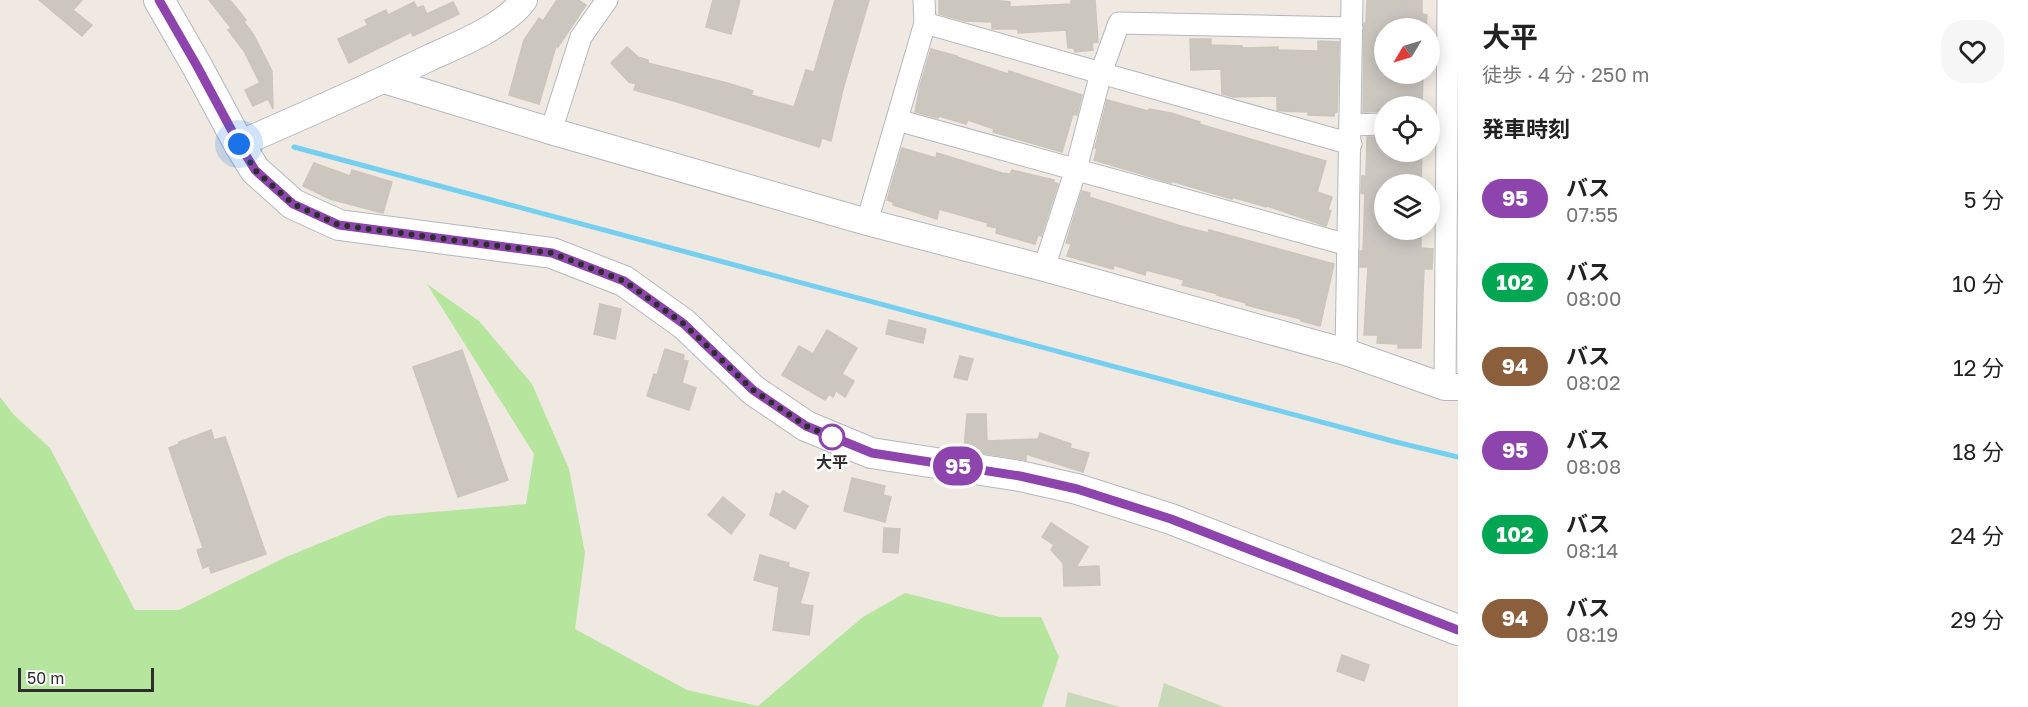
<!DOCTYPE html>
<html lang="ja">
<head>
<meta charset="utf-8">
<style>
	:root { --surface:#fff; --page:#f6f6f6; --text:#222; --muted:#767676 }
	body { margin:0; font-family:"Golos Text","Noto Sans JP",sans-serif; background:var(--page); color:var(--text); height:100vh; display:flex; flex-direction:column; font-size:22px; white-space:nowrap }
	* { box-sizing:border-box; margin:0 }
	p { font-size:20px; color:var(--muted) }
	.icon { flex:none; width:33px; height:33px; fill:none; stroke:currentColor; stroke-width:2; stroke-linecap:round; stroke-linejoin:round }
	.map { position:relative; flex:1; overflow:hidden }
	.sheet { display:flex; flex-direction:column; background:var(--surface); width:570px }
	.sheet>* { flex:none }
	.badge { padding:0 12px; border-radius:20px; font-size:21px; line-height:39px }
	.needle { width:39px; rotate:232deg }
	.buttons { position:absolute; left:1374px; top:18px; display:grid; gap:12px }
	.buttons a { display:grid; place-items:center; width:66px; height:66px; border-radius:50%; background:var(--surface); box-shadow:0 3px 15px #0003; font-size:30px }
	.scale { position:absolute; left:18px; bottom:15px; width:136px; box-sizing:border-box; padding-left:6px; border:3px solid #2e2e2e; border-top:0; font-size:16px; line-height:21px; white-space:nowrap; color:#2e2e2e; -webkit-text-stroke:4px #fff; paint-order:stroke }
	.you { position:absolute; width:30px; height:30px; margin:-15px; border:4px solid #fff; border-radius:50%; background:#1a73e8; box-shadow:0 0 0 9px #1a73e833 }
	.map>.badge { position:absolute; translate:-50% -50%; box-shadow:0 0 0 3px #fff }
	h2 { padding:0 24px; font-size:22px; line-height:54px }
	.round { display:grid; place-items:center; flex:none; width:63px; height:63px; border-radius:24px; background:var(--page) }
	.overview { display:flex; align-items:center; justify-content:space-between; height:102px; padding:0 24px }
	h1 { font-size:28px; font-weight:700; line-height:45px }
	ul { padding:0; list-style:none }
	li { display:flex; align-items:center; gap:18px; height:84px; padding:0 24px }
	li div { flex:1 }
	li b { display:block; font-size:22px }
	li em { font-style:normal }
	li .badge { min-width:66px; font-weight:700; text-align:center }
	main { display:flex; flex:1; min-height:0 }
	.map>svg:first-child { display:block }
	.green { fill:#b6e59e }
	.cemetery { fill:#c8d9b8 }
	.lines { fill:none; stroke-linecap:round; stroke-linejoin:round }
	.stream { stroke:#75cff0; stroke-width:5 }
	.building { fill:#cbc7bf; stroke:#cbc5ba; stroke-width:1.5 }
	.minor-casing { stroke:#b4b7c1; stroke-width:23 }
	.tertiary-casing { stroke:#b4b7c1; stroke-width:28 }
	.secondary-casing { stroke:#b4b7c1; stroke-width:32 }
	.minor { stroke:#fff; stroke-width:21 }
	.tertiary { stroke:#fff; stroke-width:26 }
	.secondary { stroke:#fff; stroke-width:30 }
	.line-casing { stroke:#fff; stroke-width:14 }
	.line { stroke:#8e44ad; stroke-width:9 }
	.walk { stroke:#2e2e2e; stroke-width:6; stroke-dasharray:0 10.8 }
	.stop-dot { fill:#fff; stroke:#8e44ad; stroke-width:3 }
	.labels { text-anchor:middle; stroke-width:5; stroke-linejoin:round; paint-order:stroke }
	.stop-label { font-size:16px; font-weight:bold; fill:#2e2e2e; stroke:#fff }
</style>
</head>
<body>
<main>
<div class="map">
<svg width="1458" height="707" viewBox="0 0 1458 707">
	<rect width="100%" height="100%" fill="#efe9e1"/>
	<polygon class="green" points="427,284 479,321 532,384 569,469 585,553 575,629 687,690 758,706 863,617 905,593 1000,617 1041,617 1059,657 1042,707 0,707 0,397 14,415 50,448 135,610 179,610 286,557 387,516 526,504 534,454"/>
	<g class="cemetery">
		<polygon points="1164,683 1224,707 1158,707"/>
		<polygon points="1068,692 1120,707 1065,707"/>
	</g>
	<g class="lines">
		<polyline class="stream" points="294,147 1396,442 1458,457"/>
	</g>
	<g class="building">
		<polygon points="39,0 82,0 73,10 92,25 82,36"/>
		<polygon points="209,0 230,0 246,20 244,22 253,34 272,71 273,109 268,99 253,106 245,90 260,83 244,51 228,30 231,28"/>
		<polygon points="557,0 578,0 586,5 558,47 556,46 539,104 509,95 524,40 539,18 543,21"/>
		<polygon points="713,0 740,0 731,34 706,27"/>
		<polygon points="835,0 869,0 843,89 831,141 822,138 819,147 674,101 634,90 636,84 629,82 611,63 627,47 638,57 648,60 648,63 727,83 753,91 751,95 794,107 806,70 814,72"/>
		<polygon points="939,0 992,0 1010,2 1010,7 1071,4 1071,0 1095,0 1098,42 1092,43 1093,50 1075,52 1074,48 1068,48 1066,30 1018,33 1018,29 992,29 992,22 965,21 939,14"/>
		<polygon points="1367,0 1422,0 1422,14 1427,15 1426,28 1384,28 1384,74 1423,74 1422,106 1384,106 1384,111 1363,112 1364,23 1366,23"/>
		<polygon points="414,2 417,8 423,6 427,14 453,2 459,14 413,36 411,32 349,63 338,39 368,25 365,20 386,10 388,15"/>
		<polygon points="1190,39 1211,39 1211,45 1242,46 1242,48 1278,47 1278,50 1318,51 1318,41 1339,42 1337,112 1335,112 1334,116 1308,115 1308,112 1283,111 1277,110 1277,96 1233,97 1222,94 1221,69 1191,70"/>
		<polygon points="931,49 957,56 957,57 1008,74 1009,71 1082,95 1077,115 1073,114 1062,152 993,132 994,129 968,120 966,124 939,116 938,118 915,112 920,86"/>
		<polygon points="1107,100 1148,111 1149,109 1171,113 1200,122 1199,124 1326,161 1317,192 1332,197 1328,210 1331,211 1326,226 1267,206 1266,207 1232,197 1232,199 1171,181 1171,183 1094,160 1097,149 1095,148"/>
		<polygon points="1367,137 1384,137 1384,152 1422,152 1421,184 1384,184 1384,230 1421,230 1421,248 1433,249 1432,269 1424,269 1421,348 1398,348 1398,344 1377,343 1378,335 1364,335 1368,267 1360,267 1360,251 1363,251 1365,194 1361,193 1362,176 1366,176"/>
		<polygon points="902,148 936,158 937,153 1002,173 1010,174 1012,170 1054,180 1053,182 1058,184 1041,236 1038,235 1035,244 996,233 997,228 987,226 988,223 939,209 937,219 893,205 893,202 887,200"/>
		<polygon points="314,163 350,176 352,170 392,182 383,213 330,199 303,186"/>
		<polygon points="1082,191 1090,193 1089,197 1181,226 1208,233 1209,230 1334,264 1320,326 1301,321 1301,319 1246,305 1246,303 1217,295 1218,294 1182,285 1184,280 1146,270 1145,275 1114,265 1113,269 1067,256 1071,244 1066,243"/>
		<polygon points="600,304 621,309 615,339 594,334"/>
		<polygon points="889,320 926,329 923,343 886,334"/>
		<polygon points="827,330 857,348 842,374 854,381 845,397 836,391 833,397 829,394 825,400 782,375 799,346 813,354"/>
		<polygon points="665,349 684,355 683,360 688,361 682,383 696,388 689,410 647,396 654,374 657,375"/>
		<polygon points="462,350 508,480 458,497 413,367"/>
		<polygon points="960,356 973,359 967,380 954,377"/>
		<polygon points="967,414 986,414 987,441 1038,439 1040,433 1071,444 1070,448 1089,453 1083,472 1026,454 1026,460 964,450"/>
		<polygon points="211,430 214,440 225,437 266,554 211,573 209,566 203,568 197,550 203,548 169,448 179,444 179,442"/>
		<polygon points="852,478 885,486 883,495 891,497 885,522 844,511"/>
		<polygon points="783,491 808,506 795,529 770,515 776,493 780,495"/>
		<polygon points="723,497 745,515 731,534 708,515"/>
		<polygon points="1051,523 1088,547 1076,567 1099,566 1100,585 1064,586 1063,563 1051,550 1054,545 1042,537"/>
		<polygon points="884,528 900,529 898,553 883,552"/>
		<polygon points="760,555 789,563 788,567 809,573 800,604 813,606 809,635 773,630 779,587 754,580"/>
		<polygon points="1342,655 1369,665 1364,681 1337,671"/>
	</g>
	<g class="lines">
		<g class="minor-casing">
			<g id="minor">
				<polyline points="925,23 1351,144"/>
				<polyline points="897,120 1348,245"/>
				<polyline points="1350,125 1384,124"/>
				<polyline points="551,131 581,37 607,0"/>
				<polyline points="867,222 925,23 924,0"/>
				<polyline points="1044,268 1076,169 1101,73 1119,23 1352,28"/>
				<polyline points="1346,352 1352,0"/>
				<polyline points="1445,387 1448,0"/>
			</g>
		</g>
		<g class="tertiary-casing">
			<g id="tertiary">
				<polyline points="384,80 551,131 867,222 1044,268 1346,352 1445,387 1458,387"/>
				<path d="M239,144c64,-28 129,-56 192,-87 29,-13 74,-31 93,-57"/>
			</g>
		</g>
		<g class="secondary-casing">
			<polyline id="secondary" points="159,0 197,66 239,144 255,170 293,204 339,225 552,253 624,281 684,324 753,390 806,426 871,453 1020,476 1077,489 1171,519 1458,630"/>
		</g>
		<use href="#minor" class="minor"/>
		<use href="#tertiary" class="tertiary"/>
		<use href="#secondary" class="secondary"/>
	</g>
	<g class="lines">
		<g class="line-casing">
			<polyline id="line" points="159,0 197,66 239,144 255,170 293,204 339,225 552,253 624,281 684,324 753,390 806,426 872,453 1020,476 1077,489 1171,519 1458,630"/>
		</g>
		<use href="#line" class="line"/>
		<polyline class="walk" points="239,144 255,170 293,204 339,225 552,253 624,281 684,324 753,390 806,426 832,437"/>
	</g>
	<circle class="stop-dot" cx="832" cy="437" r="12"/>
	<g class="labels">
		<g class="stop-label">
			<text x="832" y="468">大平</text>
		</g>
	</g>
</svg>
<div class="buttons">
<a><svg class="needle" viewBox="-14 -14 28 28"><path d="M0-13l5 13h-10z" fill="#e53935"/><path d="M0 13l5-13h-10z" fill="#767676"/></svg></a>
<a><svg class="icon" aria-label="locate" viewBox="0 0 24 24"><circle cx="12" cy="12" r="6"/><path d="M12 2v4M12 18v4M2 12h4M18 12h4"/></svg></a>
<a><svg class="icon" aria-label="layers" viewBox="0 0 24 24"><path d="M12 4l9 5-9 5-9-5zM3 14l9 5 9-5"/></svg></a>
</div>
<div class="scale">50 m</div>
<div class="you" style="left:239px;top:144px"></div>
<b class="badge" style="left:958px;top:466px;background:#8e44ad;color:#fff">95</b>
</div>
<section class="sheet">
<div class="overview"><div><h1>大平</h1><p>徒歩 · 4 分 · 250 m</p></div><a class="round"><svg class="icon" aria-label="heart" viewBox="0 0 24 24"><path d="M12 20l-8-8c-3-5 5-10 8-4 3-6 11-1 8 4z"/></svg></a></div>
<h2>発車時刻</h2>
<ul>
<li><span class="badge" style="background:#8e44ad;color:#fff">95</span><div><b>バス</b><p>07:55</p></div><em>5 分</em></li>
<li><span class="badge" style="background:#00a651;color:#fff">102</span><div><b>バス</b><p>08:00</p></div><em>10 分</em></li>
<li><span class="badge" style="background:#8b5e3c;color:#fff">94</span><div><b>バス</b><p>08:02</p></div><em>12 分</em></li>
<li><span class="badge" style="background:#8e44ad;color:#fff">95</span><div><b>バス</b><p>08:08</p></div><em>18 分</em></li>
<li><span class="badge" style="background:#00a651;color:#fff">102</span><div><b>バス</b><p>08:14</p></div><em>24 分</em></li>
<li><span class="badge" style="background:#8b5e3c;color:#fff">94</span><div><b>バス</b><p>08:19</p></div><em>29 分</em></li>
</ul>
</section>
</main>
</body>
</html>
